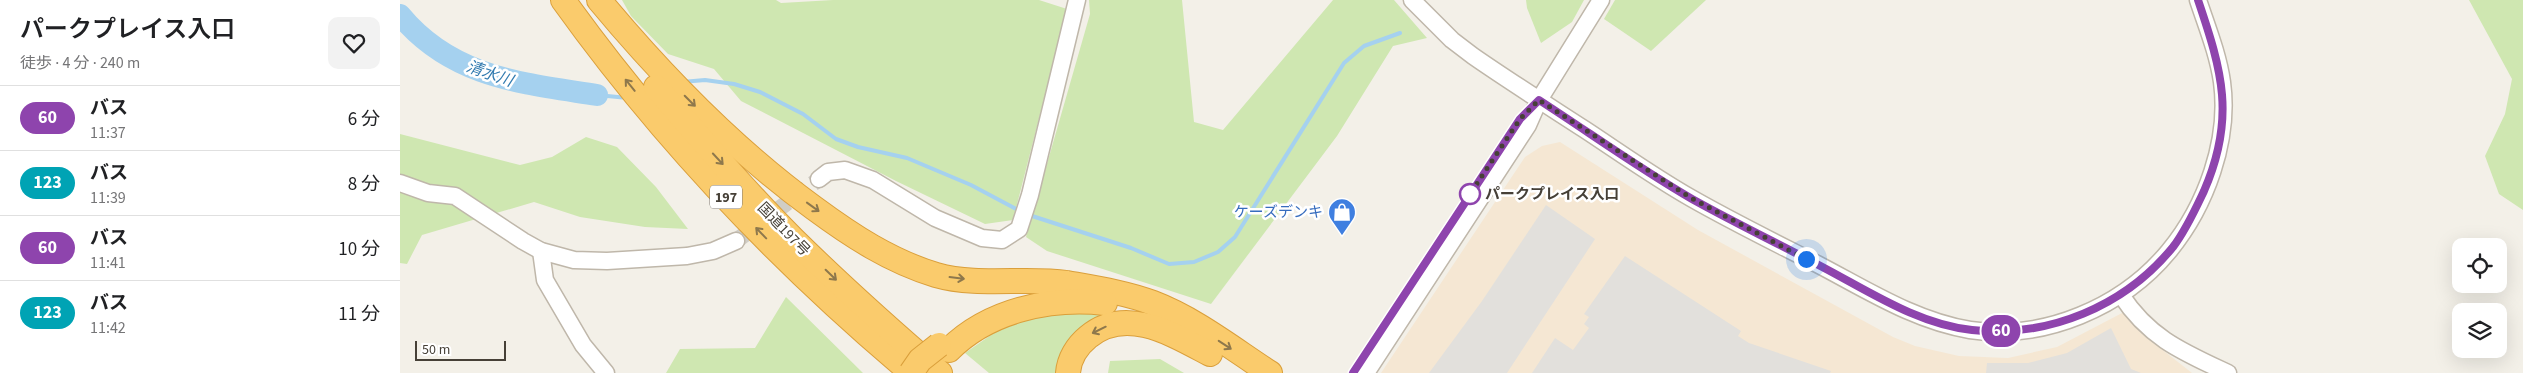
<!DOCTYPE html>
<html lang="ja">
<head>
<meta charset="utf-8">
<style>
	:root { --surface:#fff; --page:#f2f2f2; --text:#202124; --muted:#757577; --line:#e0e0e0 }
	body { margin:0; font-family:"Source Sans 3","Noto Sans JP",sans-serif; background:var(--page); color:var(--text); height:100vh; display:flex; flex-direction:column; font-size:19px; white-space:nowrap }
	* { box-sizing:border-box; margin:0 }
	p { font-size:16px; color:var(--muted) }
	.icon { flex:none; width:28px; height:28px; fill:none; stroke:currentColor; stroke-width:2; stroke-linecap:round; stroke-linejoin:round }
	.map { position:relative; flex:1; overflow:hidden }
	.side { display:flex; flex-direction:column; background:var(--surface); width:400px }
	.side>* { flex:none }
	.badge { padding:0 10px; border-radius:16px; font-size:18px; line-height:32px }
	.fabs { position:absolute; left:2052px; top:238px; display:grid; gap:10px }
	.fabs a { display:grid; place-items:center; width:55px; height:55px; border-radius:10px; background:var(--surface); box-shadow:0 5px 20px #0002; font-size:25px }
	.scale { position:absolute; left:15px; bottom:12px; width:91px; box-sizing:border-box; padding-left:5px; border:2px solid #464037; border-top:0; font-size:14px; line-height:18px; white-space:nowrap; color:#464037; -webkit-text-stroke:4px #fff; paint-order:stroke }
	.you { position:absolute; width:25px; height:25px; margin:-12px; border:4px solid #fff; border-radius:50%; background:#1a73e8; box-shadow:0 0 0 8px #1a73e833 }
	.map>.badge { position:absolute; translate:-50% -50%; box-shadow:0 0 0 2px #fff }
	.round { display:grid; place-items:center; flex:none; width:52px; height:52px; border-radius:10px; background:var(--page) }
	.summary { display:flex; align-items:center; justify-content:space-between; height:85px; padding:0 20px }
	h1 { font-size:24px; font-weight:600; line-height:38px }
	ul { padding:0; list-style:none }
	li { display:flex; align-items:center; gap:15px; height:65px; padding:0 20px; border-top:1px solid var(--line) }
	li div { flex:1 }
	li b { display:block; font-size:19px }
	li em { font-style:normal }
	li .badge { min-width:55px; font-weight:700; text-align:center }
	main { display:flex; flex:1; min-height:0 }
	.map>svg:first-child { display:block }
	.commercial { fill:#f5e7d3 }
	.green { fill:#cfe7b1 }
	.parking { fill:#e2e0dc }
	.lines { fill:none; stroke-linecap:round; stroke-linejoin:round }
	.stream { stroke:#a5d1ef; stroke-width:4 }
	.river { stroke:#a5d1ef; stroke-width:22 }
	.minor-tunnel { stroke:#d0cdc5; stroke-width:16; stroke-dasharray:16 8; stroke-linecap:butt }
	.minor-casing { stroke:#bfb7aa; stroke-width:19 }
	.highway-casing { stroke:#da9f3b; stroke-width:26 }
	.minor { stroke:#fff; stroke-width:16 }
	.highway { stroke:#facb6c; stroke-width:24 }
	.highway-bridge-casing { stroke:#da9f3b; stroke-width:26; stroke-linecap:butt }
	.highway-bridge { stroke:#facb6c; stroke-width:24 }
	.oneway { stroke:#8e784c }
	.line-casing { stroke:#fff; stroke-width:11 }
	.line { stroke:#8e44ad; stroke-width:8 }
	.walk { stroke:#464037; stroke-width:5; stroke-dasharray:0 9 }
	.stop-dot { fill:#fff; stroke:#8e44ad; stroke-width:2.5 }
	.labels { text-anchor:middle; stroke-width:5; stroke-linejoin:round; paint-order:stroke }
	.shield { fill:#fff; stroke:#7e7973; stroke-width:1 }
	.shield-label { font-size:14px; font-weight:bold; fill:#464037 }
	.stop-label { font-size:15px; font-weight:bold; fill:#464037; stroke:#fff; text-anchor:start }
	.shop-label { font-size:15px; fill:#366cbe; stroke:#fff; text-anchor:end }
	.street-label { font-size:15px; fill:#464037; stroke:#fff }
	.water-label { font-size:16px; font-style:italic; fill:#327bb0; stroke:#fff }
</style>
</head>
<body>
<main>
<section class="side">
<div class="summary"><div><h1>パークプレイス入口</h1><p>徒歩 · 4 分 · 240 m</p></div><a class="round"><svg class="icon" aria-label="heart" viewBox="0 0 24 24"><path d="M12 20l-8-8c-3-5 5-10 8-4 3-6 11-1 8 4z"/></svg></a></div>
<ul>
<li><span class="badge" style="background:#8e44ad;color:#fff">60</span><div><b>バス</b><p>11:37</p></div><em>6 分</em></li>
<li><span class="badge" style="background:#00a3b4;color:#fff">123</span><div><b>バス</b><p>11:39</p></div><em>8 分</em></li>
<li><span class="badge" style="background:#8e44ad;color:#fff">60</span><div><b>バス</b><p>11:41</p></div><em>10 分</em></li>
<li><span class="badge" style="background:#00a3b4;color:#fff">123</span><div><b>バス</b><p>11:42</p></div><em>11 分</em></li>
</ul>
</section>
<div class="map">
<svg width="2123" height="373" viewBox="0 0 2123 373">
	<rect width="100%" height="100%" fill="#f3f0e8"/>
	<polygon class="commercial" points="1160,142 1298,230 1493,337 1515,346 1559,356 1608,358 1657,347 1724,312 1741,333 1792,373 981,373 1125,157 1142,146"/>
	<g class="green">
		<polygon points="222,0 376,0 381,3 433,0 639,0 667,9 613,220 585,224 496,181 341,101 314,69 268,54 231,16"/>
		<polygon points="689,0 782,0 794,122 823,130 933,0 994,0 1027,38 993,46 937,136 811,304 647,251 626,237 690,14"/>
		<polygon points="1126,0 1184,0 1172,22 1141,43 1127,8"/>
		<polygon points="1215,0 1306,0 1251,51 1204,19"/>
		<polygon points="2069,0 2123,0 2123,210 2099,194 2085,156 2105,114 2112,79"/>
		<polygon points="0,134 120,165 152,157 186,137 217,147 256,187 288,229 245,227 180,217 134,202 22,235 7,264 0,263"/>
		<polygon points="386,297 463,373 266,373 280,349 355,348"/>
		<path d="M659,312l56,1c-21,14 -58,32 -59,60h-67l-24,-20 39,-27z"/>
		<polygon points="760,359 784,373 708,373 710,361"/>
	</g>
	<g class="parking">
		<polygon points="1146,205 1195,239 1107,373 1029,373 1082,301"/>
		<polygon points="1225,256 1341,331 1338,336 1349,343 1431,371 1430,373 1132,373 1155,338 1173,350 1189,328 1184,324 1189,317 1184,314"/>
		<polygon points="1711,328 1731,369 1741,373 1586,373 1587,363 1628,363 1667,353"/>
	</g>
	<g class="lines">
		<g class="stream">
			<polyline points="282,82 305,80 334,84 360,92 403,114 436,139 458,147 507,158 571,185 620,211"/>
			<polyline points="197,95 228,98"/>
			<polyline points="629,215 731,248 769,264 794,262 818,252 835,237 944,63 964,46 1000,33"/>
		</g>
		<path class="river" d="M0,15c52,63 122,68 197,80"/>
		<polyline class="minor-tunnel" points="336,241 419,179"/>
		<g class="minor-casing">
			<g id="minor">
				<path d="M1012,0l40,40 21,16c36,25 74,49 111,73 35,23 70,48 107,69 42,24 85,45 128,67 48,25 96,56 151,65 74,11 153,-23 199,-79 37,-45 61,-111 53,-169 -4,-28 -15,-55 -24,-82"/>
				<polyline points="419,179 428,172 445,170 473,180 535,218 582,238 602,240 619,229 630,195 677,0"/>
				<polyline points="0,183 28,193 55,196 123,241 141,251 174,260 207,261 287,256 313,251 336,241"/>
				<polyline points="141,251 145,280 183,345 206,373"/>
				<path d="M1721,295c28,43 62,57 107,78"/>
				<polyline points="966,373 1128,125 1139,100 1201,0"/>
			</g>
		</g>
		<g class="highway-casing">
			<g id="highway">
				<path d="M163,0c99,138 219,264 349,373"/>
				<path d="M199,0c64,77 134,149 215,208 38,28 76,53 122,67 42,12 89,2 131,8 28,5 60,10 86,20 42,16 80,46 117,70"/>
				<path d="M256,87c45,52 89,104 138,153 47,46 96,90 146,133"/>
				<path d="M549,350c40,-40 102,-53 156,-47"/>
				<path d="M668,373c1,-14 9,-27 20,-36 38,-32 86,-2 122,17"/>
			</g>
		</g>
		<use href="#minor" class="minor"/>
		<use href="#highway" class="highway"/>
		<g class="highway-bridge-casing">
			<polyline id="highway-bridge" points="511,373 520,360 539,345"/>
		</g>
		<use href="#highway-bridge" class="highway-bridge"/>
	</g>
	<defs><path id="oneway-shaft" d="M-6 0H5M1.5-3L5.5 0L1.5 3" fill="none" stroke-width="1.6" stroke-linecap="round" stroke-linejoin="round" transform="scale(1.25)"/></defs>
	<g class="oneway">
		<use href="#oneway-shaft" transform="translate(230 85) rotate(-129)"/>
		<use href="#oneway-shaft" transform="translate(290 101) rotate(45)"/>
		<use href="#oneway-shaft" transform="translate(318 159) rotate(47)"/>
		<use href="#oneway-shaft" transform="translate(413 207) rotate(36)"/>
		<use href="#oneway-shaft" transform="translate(361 233) rotate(-134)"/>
		<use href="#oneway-shaft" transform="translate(431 275) rotate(44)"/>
		<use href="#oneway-shaft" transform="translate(557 278) rotate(7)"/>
		<use href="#oneway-shaft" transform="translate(699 330) rotate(154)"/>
		<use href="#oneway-shaft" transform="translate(825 345) rotate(33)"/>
	</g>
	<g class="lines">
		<g class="line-casing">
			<path id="line" d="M953,373l167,-254 19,-19c51,33 101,69 153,99 45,25 91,47 136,71 45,24 93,55 144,60 77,8 153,-24 201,-83 13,-17 22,-37 31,-56 32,-73 18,-120 -6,-191"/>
		</g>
		<use href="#line" class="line"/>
		<polyline class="walk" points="1070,194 1066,200 1120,119 1139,100 1291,198 1406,259"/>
	</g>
	<defs>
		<g id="shop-pin" transform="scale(1.4375)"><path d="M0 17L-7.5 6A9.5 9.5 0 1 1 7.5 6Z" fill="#3f7fe0" stroke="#fff"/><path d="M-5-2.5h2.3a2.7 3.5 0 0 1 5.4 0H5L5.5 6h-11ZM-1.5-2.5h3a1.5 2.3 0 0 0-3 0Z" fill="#fff"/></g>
	</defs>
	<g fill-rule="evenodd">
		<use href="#shop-pin" x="942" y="212"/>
	</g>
	<circle class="stop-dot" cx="1070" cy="194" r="10"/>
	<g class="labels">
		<rect class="shield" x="310" y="185.5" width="32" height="23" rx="4"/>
		<g class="shield-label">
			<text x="326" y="202">197</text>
		</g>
		<g class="stop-label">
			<text x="1085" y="199">パークプレイス入口</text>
		</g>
		<g class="shop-label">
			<text x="923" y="217">ケーズデンキ</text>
		</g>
		<g class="street-label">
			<text transform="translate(384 229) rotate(46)" y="5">国道197号</text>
		</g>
		<g class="water-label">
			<text transform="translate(90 73) rotate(19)" y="6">清水川</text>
		</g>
	</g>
</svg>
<div class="fabs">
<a><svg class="icon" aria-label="locate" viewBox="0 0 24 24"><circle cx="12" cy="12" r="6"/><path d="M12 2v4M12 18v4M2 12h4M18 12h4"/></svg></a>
<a><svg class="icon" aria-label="layers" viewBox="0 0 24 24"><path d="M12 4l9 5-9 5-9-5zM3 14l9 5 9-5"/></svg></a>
</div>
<div class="scale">50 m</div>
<div class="you" style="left:1406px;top:259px"></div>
<b class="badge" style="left:1601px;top:331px;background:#8e44ad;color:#fff">60</b>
</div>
</main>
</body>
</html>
